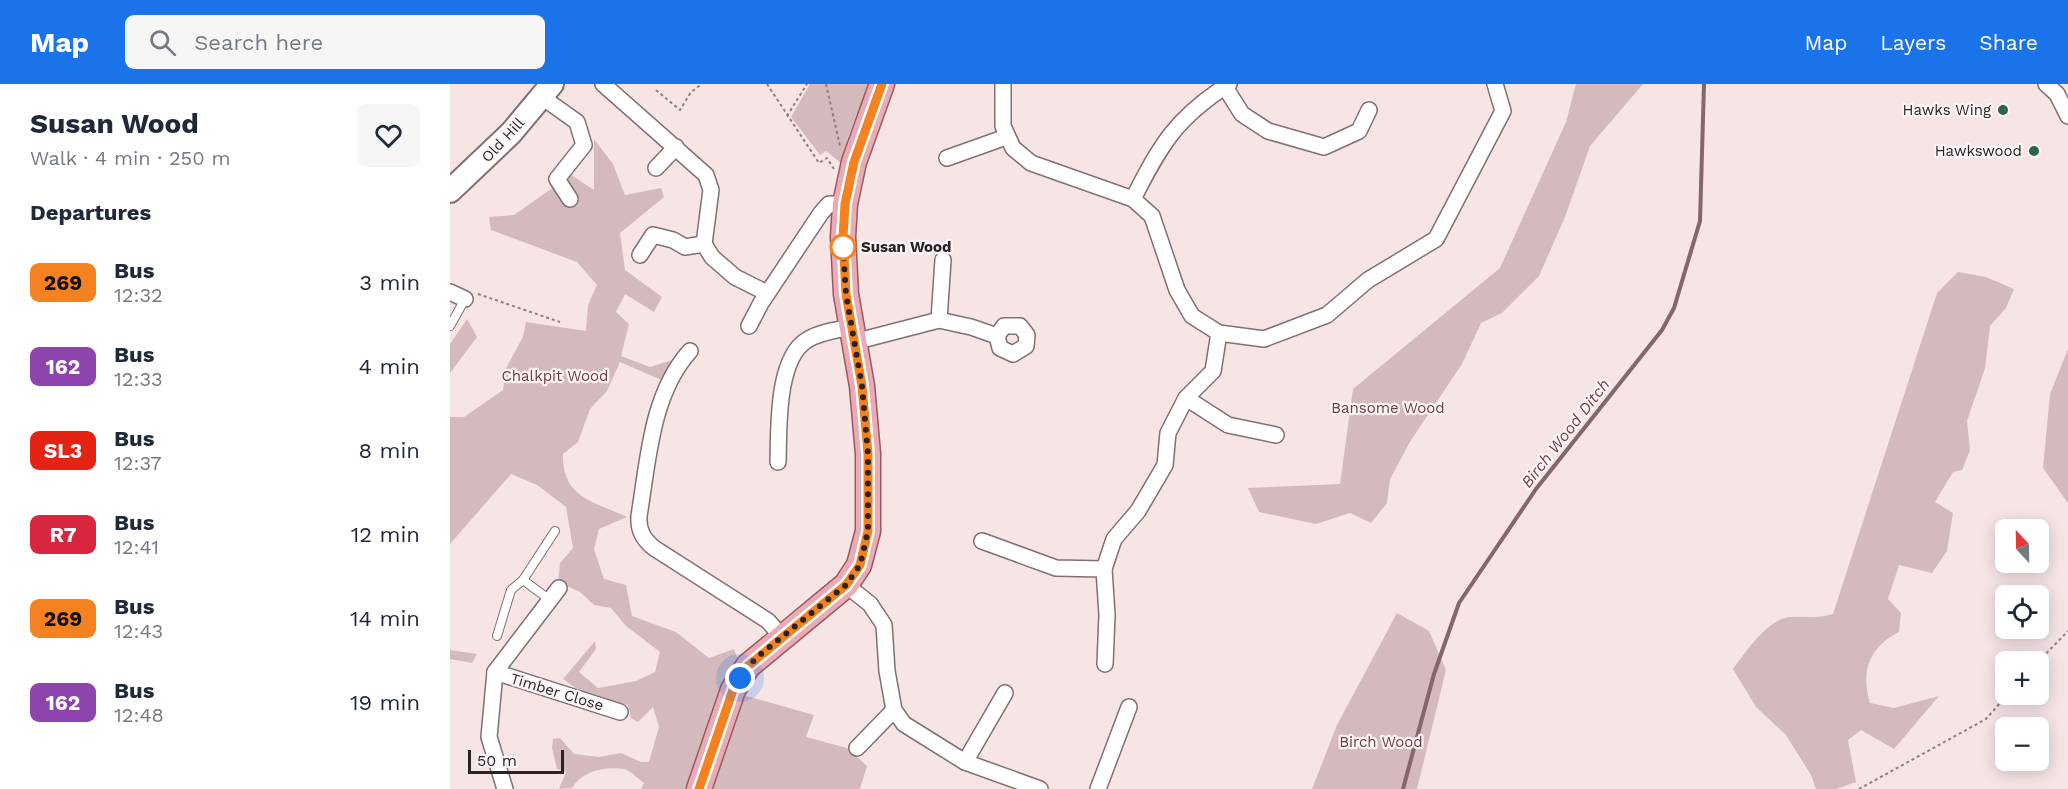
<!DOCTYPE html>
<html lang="en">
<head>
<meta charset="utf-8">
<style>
	:root { --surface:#fff; --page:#f6f6f7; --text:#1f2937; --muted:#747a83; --accent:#1a73e8 }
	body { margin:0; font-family:"Work Sans",sans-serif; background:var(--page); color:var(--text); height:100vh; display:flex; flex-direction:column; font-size:22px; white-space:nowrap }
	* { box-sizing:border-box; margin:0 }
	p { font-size:20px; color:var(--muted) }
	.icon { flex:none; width:33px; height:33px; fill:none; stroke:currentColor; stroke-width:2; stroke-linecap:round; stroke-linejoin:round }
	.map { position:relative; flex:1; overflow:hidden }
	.panel { display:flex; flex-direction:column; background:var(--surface); width:450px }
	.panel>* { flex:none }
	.badge { padding:0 12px; border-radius:9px; font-size:21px; line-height:39px }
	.needle { width:39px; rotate:338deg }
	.tools { position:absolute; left:1545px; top:435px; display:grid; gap:12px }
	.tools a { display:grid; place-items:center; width:54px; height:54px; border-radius:9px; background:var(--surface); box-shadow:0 3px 15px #0003; font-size:30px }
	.scale { position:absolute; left:18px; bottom:15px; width:96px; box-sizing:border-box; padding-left:6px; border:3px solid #2a2424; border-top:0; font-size:16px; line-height:21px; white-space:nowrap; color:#2a2424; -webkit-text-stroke:4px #fdf5f6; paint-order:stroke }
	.you { position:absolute; width:30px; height:30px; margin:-15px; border:4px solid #fff; border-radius:50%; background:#1a73e8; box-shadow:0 0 0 9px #1a73e833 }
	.map>.badge { position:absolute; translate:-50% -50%; box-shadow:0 0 0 3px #fff }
	h2 { padding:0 30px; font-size:22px; line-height:54px }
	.round { display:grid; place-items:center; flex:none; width:63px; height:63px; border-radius:9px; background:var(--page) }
	.summary { display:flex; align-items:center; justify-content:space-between; height:102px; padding:0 30px }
	h1 { font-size:28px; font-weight:700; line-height:45px }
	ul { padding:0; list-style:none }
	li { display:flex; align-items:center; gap:18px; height:84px; padding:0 30px }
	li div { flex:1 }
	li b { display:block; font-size:22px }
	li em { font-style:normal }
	li .badge { min-width:66px; font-weight:700; text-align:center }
	header { display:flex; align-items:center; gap:36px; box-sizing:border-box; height:84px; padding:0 30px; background:var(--accent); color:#fff }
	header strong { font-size:28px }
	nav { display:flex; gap:33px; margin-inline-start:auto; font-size:21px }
	.search { width:420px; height:54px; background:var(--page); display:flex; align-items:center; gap:15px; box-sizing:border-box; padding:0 21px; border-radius:9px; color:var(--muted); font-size:22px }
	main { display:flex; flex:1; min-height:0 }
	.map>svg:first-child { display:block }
	.green { fill:#d4babc }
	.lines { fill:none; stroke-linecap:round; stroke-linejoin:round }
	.stream { stroke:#83676a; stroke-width:4 }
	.lane-casing { stroke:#807071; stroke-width:10 }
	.street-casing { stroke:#807071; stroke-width:18 }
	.secondary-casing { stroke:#807071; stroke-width:26 }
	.primary-casing { stroke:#9c5862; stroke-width:27 }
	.path { stroke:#8a7e7f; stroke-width:2; stroke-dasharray:3 3; stroke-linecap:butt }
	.lane { stroke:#fff; stroke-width:8 }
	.street { stroke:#fff; stroke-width:15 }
	.secondary { stroke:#fff; stroke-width:22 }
	.primary { stroke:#e9acb5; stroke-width:24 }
	.line-casing { stroke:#fff; stroke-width:14 }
	.line { stroke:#f58220; stroke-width:9 }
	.walk { stroke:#2a2424; stroke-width:6; stroke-dasharray:0 10.8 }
	.poi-dot { fill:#2c634a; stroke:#fdf5f6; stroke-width:2 }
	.stop-dot { fill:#fff; stroke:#f58220; stroke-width:3 }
	.labels { text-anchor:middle; stroke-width:4.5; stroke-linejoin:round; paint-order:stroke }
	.poi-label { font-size:15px; fill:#2a2424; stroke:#fdf5f6; text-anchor:end }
	.street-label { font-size:15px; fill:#2a2424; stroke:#fdf5f6 }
	.stop-label { font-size:15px; font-weight:bold; fill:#2a2424; stroke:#fdf5f6; text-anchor:start }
	.park-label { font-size:15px; fill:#703b42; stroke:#fdf5f6 }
	.water-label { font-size:16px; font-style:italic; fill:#764048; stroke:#fdf5f6 }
</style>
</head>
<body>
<header>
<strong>Map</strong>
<div class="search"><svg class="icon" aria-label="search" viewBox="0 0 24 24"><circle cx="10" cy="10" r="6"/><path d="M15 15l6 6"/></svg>Search here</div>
<nav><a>Map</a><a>Layers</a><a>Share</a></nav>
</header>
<main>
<section class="panel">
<div class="summary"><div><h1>Susan Wood</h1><p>Walk · 4 min · 250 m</p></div><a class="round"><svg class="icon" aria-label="heart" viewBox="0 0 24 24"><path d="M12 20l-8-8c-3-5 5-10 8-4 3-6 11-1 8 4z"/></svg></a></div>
<h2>Departures</h2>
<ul>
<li><span class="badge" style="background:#f58220;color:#111">269</span><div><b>Bus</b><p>12:32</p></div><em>3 min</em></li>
<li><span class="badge" style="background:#8e44ad;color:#fff">162</span><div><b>Bus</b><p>12:33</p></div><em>4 min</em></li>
<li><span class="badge" style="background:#e42313;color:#fff">SL3</span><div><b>Bus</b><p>12:37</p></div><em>8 min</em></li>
<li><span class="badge" style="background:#d7263d;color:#fff">R7</span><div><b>Bus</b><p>12:41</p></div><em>12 min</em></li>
<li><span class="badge" style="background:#f58220;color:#111">269</span><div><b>Bus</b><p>12:43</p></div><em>14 min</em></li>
<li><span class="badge" style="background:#8e44ad;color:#fff">162</span><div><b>Bus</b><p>12:48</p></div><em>19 min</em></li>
</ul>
</section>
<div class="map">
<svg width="1618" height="705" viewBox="0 0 1618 705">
	<rect width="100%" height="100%" fill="#f7e5e6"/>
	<g class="green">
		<polygon points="360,0 419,0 399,50 391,79 376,67 370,71 341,33"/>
		<polygon points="1126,0 1193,0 1140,62 1115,133 1089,192 1052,229 1031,239 1012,280 961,356 940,395 937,419 921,439 900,429 866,440 809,428 798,404 890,400 903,305 1050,184 1116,38"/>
		<path d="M144,55l19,25 12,31 36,-7 3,9 -44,36 5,37 37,27 -8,15 -29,-18 -9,18 13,12 -8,32 29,11 22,-7 -6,22 -46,-20 -13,29 -17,18 -12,33 -15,12c-1,44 30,47 64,63l-28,12 -5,20 10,30 22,6 6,31 44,16 33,26 25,-9 4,11 -14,21 -32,108h-51l3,-6c-6,-4 -14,-13 -20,-14 -20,-3 -42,2 -52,19l-13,1 7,-17 -9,-3 -5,-21 1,-9 7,-1 14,16 25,3 22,-4 20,9h8l10,-35 -6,-20 -15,15 -7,-4 -3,-13 -44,-11 -21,-15 32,-38 1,8 -17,23 19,16 38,-7 19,-9 5,-20 -34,-26 -15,-18 -17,-3 -14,-13 -22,-10 2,-19 13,-15 -7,-41 -29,-22 -26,-11 -61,70v-127h14l39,-27 3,-22 17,-31 3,-15 60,9 2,-26 9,-20 -20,-23 -86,-32 -2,-13 25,-2 57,-40 23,15z"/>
		<path d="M1508,188l28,5 28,12 -8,19 -16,18 -5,42 -18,53 3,29 -8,20 -9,2 -18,30 18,11 -6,38 -15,22 -33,-8 -11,34 13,14 -2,19c-31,16 -38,40 -29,71l24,5 45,-12 -45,53 -33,-19 -13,10 8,42 -20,7h-20l-5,-14 -25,-40 -30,-28 -23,-38c13,-17 35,-51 58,-52 17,-1 25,2 42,-3l104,-321z"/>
		<polygon points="17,235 27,253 0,289 0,260"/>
		<polygon points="1618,265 1618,419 1593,384 1600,310"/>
		<polygon points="947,529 979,547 996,586 967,705 862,705 887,641"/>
		<polygon points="0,566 27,570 22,579 0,575"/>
		<polygon points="286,609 364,631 356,653 397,664 417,682 410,705 253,705"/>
	</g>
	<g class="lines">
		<polyline class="stream" points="953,705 984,590 1009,519 1086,405 1212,246 1224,224 1250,137 1254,0"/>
		<g class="lane-casing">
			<g id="lane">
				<polyline points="0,242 15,215"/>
				<polyline points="73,496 100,516"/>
				<polyline points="47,552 61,506 73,496 105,447"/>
			</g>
		</g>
		<g class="street-casing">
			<g id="street">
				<polyline points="153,0 256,91 261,106 254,160 262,173 285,193 317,209"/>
				<polyline points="553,0 553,42 563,64 581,79 683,115 702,132 727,206 742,232 769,249 814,255 877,231 918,196 986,155 1053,27 1045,0"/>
				<polyline points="1596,0 1607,10 1618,32"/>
				<polyline points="775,3 792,30 818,47 874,63 909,47 919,26"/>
				<polyline points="92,13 127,38 134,61 107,95 120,115"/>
				<polyline points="497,74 556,53"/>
				<polyline points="206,84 226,63"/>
				<path d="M683,115c28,-55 43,-81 96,-115"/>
				<polyline points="190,171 203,151 223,156 235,163 254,160"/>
				<polyline points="493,176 489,236 521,243 547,252"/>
				<polyline points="0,208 15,215"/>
				<polyline points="299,242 311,219 371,129 379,120 395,120"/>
				<polygon points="554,242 570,242 577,251 576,262 563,270 550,264 547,252"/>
				<polyline points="404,258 489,236"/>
				<path d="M240,267c-39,43 -42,111 -51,165 -1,14 4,23 15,32l114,73 15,17"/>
				<polyline points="736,314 778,341 826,351"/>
				<path d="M328,378c1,-32 -2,-103 29,-122 13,-8 30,-10 44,-13"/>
				<polyline points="532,457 606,484 654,485"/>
				<polyline points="396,501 420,520 434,541 437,587 444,626 454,640 515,678 590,705"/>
				<polyline points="655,580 657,531 654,485 664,455 688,427 715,381 718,349 736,314 763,287 769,249"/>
				<polyline points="45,588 170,628"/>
				<polyline points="407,664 444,626"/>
				<polyline points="515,678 555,609"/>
				<polyline points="55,705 39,653 45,588 109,504"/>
				<polyline points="648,705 679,623"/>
			</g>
		</g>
		<g class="secondary-casing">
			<polyline id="secondary" points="0,107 61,49 102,0"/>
		</g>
		<g class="primary-casing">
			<polyline id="primary" points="249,705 283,606 298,582 396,501 409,481 418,447 418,370 412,302 396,210 393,153 395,120 404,78 432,0"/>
		</g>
		<g class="path">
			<polyline points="317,0 369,79 377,74 384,85"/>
			<polyline points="376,0 390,62"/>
			<polyline points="206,6 230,26 241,8 252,0"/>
			<polyline points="337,32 357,0"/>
			<polyline points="28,210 110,238"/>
			<polyline points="1588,578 1618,547"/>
			<polyline points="1409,705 1536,635 1558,610"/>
		</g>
		<use href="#lane" class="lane"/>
		<use href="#street" class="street"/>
		<use href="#secondary" class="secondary"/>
		<use href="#primary" class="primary"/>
	</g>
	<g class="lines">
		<g class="line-casing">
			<polyline id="line" points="249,705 283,606 298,582 396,501 410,481 418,447 418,370 412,302 396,210 393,153 395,120 404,78 432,0"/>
		</g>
		<use href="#line" class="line"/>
		<polyline class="walk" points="290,594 298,582 311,570 396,501 410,481 418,447 418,370 412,302 396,210 393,163"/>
	</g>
	<g class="poi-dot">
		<circle cx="1553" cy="26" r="6"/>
		<circle cx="1584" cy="67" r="6"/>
	</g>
	<circle class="stop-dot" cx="393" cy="163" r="12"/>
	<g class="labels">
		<g class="poi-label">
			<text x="1541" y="31">Hawks Wing</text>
			<text x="1572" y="72">Hawkswood</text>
		</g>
		<g class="street-label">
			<text transform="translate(53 56) rotate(-47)" y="5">Old Hill</text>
			<text transform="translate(107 608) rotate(17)" y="5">Timber Close</text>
		</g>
		<g class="stop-label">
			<text x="411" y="168">Susan Wood</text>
		</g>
		<g class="park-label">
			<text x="105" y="297">Chalkpit Wood</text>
			<text x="938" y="329">Bansome Wood</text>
			<text x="931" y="663">Birch Wood</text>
		</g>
		<g class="water-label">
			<text transform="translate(1115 349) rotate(-52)" y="6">Birch Wood Ditch</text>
		</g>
	</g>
</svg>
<div class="tools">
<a><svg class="needle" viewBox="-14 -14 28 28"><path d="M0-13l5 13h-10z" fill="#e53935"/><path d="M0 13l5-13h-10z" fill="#747a83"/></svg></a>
<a><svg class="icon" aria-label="locate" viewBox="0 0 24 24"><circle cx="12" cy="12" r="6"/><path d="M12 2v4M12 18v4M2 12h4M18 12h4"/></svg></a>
<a>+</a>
<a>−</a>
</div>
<div class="scale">50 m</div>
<div class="you" style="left:290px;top:594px"></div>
</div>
</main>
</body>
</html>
